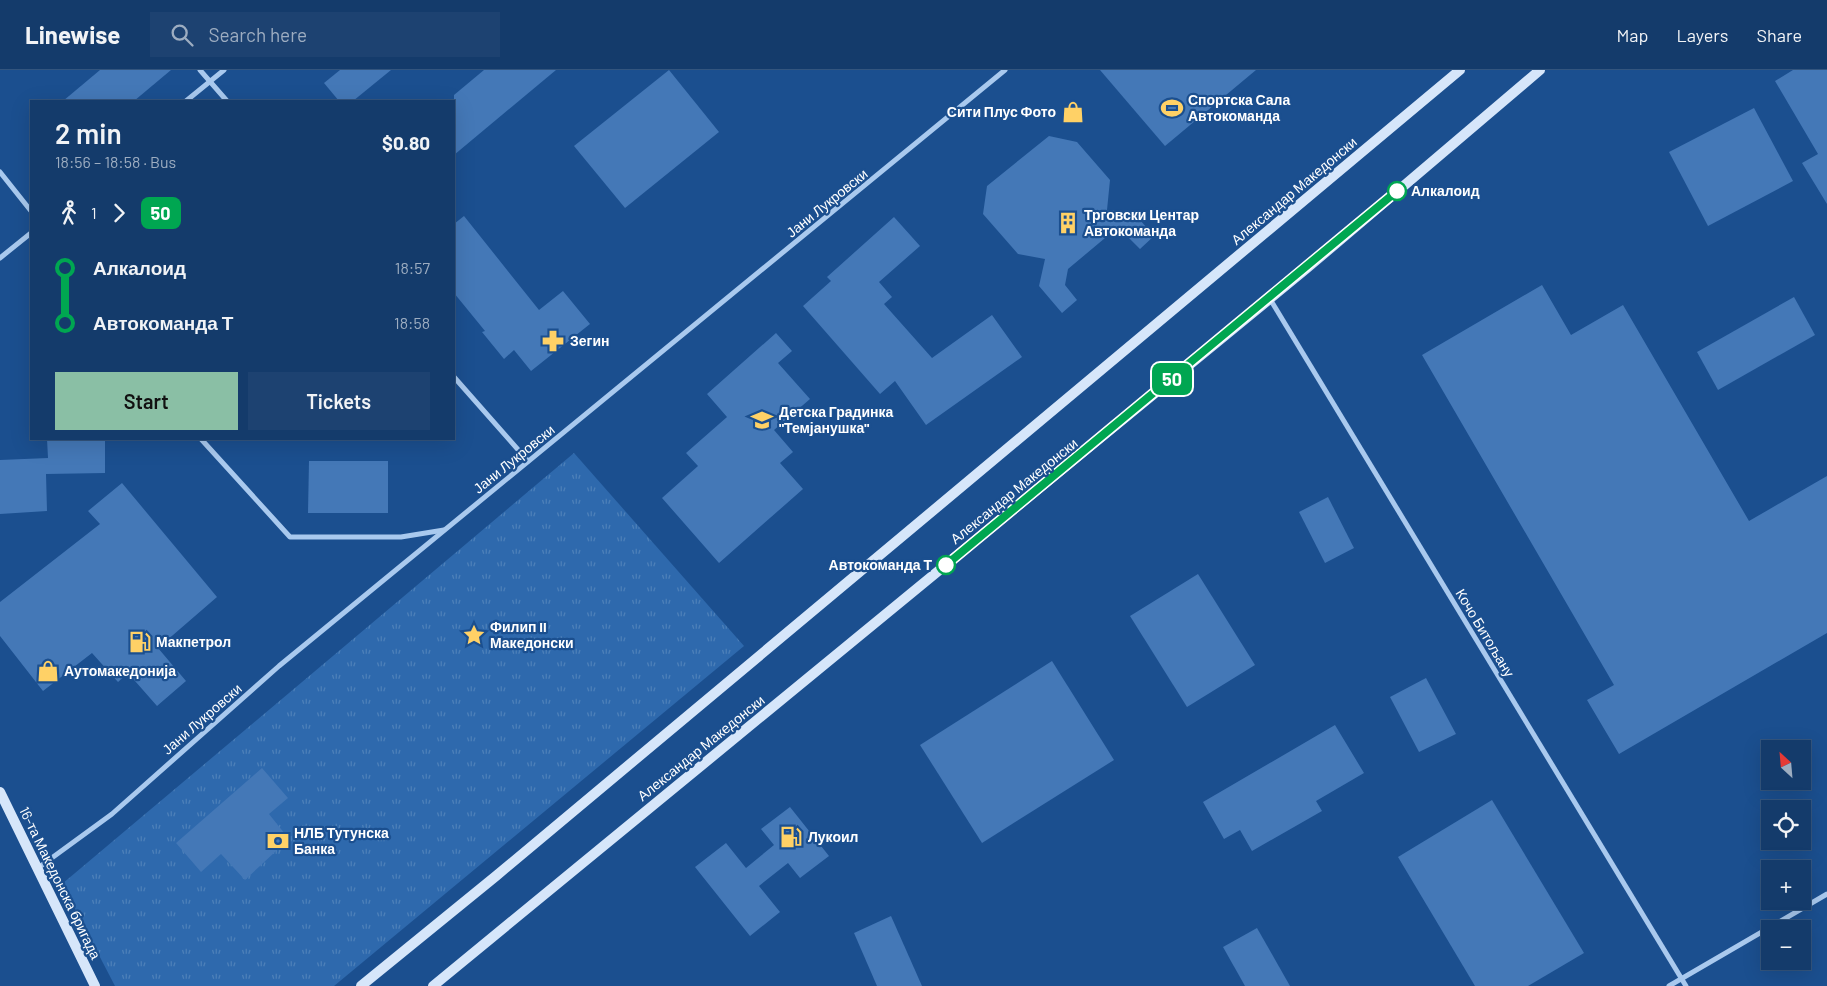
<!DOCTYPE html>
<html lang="en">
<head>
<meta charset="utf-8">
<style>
	:root { --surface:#143b6b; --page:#1d4271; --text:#f1f3f6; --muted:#9dadc1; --line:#33557e; --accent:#8abfa5 }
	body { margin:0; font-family:Barlow,sans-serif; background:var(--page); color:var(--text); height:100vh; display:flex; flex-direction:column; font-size:19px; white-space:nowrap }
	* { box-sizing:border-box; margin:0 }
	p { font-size:16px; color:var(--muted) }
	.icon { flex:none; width:28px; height:28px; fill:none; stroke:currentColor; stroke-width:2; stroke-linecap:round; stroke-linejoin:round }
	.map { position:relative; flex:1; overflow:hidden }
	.sheet { position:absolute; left:30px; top:30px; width:425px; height:340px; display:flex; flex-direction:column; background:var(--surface); border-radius:0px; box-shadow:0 5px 20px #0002,0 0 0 1px var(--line) }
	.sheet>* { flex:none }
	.badge { padding:0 10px; border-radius:8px; font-size:18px; line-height:32px }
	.needle { width:32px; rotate:334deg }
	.buttons { position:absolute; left:1761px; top:670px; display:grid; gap:10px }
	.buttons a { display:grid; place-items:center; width:50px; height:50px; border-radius:0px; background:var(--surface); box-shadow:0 5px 20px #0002,0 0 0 1px var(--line); font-size:25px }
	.map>.badge { position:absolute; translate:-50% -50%; box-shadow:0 0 0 2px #fff }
	.legs { display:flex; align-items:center; gap:8px; height:55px; padding:0 25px; font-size:16px }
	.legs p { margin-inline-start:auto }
	.overview { display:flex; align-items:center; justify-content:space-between; height:85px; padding:0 25px }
	h1 { font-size:28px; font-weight:600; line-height:38px }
	.primary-button { display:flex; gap:10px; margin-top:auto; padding:10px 25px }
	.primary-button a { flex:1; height:58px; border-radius:0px; background:var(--accent); color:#111; font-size:20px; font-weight:600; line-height:58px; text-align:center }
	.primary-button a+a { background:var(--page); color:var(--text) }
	ul { padding:0 25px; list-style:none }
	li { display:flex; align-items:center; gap:18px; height:55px; font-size:19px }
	li i { display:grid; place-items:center; width:8px; height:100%; margin:0 6px; background:currentColor }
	li i::after { content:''; width:12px; height:12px; margin:-6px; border:4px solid; border-radius:50%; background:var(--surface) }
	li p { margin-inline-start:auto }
	li:first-child i { background:linear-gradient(#0000 50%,currentColor 0) }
	li:last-child i { background:linear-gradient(currentColor 50%,#0000 0) }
	header { display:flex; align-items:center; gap:30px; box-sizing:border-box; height:70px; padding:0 25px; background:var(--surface); border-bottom:1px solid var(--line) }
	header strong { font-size:24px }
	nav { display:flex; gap:28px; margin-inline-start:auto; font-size:18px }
	.search { width:350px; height:45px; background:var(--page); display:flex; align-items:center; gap:12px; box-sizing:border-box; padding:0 18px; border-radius:0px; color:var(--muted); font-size:19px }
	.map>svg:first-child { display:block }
	.grass { fill:url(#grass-tufts) }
	.building { fill:#4478b7 }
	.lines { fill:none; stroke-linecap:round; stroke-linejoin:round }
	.street { stroke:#a9c9ee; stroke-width:5 }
	.secondary { stroke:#d6e6fa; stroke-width:10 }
	.line-1-casing { stroke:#fff; stroke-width:11 }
	.line-1 { stroke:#00a651; stroke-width:8 }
	.stop-1-dot { fill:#fff; stroke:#00a651; stroke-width:2.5 }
	.labels { text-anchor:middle; stroke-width:4.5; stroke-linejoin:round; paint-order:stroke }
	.poi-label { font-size:14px; font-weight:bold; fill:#fff; stroke:#1b4f8f; text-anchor:start }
	.street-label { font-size:14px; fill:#fff; stroke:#1b4f8f }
	.stop-label { font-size:14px; font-weight:bold; fill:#fff; stroke:#1b4f8f; text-anchor:start }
</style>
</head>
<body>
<header>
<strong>Linewise</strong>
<div class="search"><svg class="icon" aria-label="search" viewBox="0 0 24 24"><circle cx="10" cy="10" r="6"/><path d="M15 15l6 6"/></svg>Search here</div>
<nav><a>Map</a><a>Layers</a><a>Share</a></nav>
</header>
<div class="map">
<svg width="1827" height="916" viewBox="0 0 1827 916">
	<defs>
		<pattern id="grass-tufts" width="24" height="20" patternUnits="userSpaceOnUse" patternTransform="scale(1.25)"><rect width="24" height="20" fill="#2e69ad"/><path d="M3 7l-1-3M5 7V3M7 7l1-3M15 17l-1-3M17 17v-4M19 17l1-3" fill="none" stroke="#4d80b9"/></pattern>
	</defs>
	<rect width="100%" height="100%" fill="#1b4f8f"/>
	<polygon class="grass" points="574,383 744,576 334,916 115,916 62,814"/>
	<g class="building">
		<polygon points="100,0 171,0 134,31 63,31"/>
		<polygon points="340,0 391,0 353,31 339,31 324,13"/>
		<polygon points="484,0 556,0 454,85 454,25"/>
		<polygon points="669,0 719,62 625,138 574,76"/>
		<polygon points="1100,0 1256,0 1165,76"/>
		<polygon points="1793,0 1827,0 1827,134 1802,93 1818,84 1775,11"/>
		<polygon points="1754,38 1793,111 1708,156 1669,82"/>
		<polygon points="1049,66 1077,72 1110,110 1107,140 1133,142 1154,166 1140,179 1127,166 1111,163 1068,199 1065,215 1077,230 1062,243 1039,216 1045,189 1018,184 983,144 987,116"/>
		<polygon points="464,146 539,240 563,221 590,254 531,301 514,280 504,289 482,262 485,261 454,223 454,154"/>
		<polygon points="894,147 920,176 879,212 892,227 884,234 932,288 992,245 1022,287 926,355 895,311 880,324 803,236 831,211 827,207"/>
		<polygon points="1542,215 1571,265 1623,235 1749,451 1827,406 1827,563 1619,684 1587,630 1614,615 1422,285"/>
		<polygon points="1794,227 1815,265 1718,320 1697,282"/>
		<polygon points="776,263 792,281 778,293 810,329 774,360 793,382 780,393 803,419 719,493 662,428 698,396 686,383 727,347 707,324"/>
		<polygon points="47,369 105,369 105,403 46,404 47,441 0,444 0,390 48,388"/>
		<polygon points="309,391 388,391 388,443 308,443"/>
		<polygon points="122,413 217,527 158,578 186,611 157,636 128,603 118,612 92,583 43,621 0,566 0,532 100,454 88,441"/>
		<polygon points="1328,427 1354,478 1325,493 1299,442"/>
		<polygon points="1198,504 1255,595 1187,637 1130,546"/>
		<polygon points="1052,591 1114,690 982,773 920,675"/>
		<polygon points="1426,608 1456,664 1419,682 1390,627"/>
		<polygon points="1335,655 1364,703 1316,731 1322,741 1252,781 1240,760 1224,769 1203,732"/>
		<polygon points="262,698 288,728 269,744 289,769 245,810 221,784 201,802 176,773"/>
		<polygon points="1492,730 1584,883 1528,916 1475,916 1398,787"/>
		<polygon points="790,737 829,786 800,808 788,793 759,816 780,842 750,866 695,797 726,773 746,798 774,775 761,759"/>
		<polygon points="891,846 922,916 877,916 854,863"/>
		<polygon points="1257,858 1290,916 1245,916 1223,877"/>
	</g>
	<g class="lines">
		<g class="street">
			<polyline points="200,0 227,31"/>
			<polyline points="186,31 224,0"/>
			<polyline points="0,102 31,141"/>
			<polyline points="0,188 31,163"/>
			<polyline points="1270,229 1686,916"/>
			<polyline points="454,307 528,391"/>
			<polyline points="201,369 290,467 401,467 444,460"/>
			<polyline points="38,798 112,744 279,596 1005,0"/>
			<polyline points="1669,916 1827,824"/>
		</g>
		<g class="secondary">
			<polyline points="0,722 95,916"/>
			<polyline points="361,916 496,806 1460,0"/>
			<polyline points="433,916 1306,199 1540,0"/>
		</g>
	</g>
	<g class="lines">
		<g class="line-1-casing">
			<polyline id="line-1" points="946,495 1397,121"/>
		</g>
		<use href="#line-1" class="line-1"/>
	</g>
	<defs>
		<g id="stadium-bare" transform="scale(1.725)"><path d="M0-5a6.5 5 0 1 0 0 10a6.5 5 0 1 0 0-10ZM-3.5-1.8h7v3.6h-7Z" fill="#ffd166" stroke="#1b4f8f" stroke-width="2.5" paint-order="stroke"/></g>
		<g id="shop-bare" transform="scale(1.725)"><path d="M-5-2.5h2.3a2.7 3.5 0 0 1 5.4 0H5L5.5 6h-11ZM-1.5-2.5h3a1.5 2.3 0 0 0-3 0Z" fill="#ffd166" stroke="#1b4f8f" stroke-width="2.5" paint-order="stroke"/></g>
		<g id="building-bare" transform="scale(1.725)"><path d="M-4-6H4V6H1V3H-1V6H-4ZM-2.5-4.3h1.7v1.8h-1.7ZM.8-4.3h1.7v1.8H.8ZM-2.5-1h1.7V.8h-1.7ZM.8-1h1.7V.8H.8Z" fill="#ffd166" stroke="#1b4f8f" stroke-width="2.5" paint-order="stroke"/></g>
		<g id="pharmacy-bare" transform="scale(1.725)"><path d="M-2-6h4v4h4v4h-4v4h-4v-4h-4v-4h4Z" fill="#ffd166" stroke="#1b4f8f" stroke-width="2.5" paint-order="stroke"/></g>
		<g id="school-bare" transform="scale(1.725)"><path d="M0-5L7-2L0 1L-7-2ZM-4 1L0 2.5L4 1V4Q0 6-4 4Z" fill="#ffd166" stroke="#1b4f8f" stroke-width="2.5" paint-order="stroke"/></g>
		<g id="sight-bare" transform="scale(1.725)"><path d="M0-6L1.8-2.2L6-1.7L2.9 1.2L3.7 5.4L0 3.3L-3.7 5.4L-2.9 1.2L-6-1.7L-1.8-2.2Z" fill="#ffd166" stroke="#1b4f8f" stroke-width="2.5" paint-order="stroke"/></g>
		<g id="fuel-bare" transform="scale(1.725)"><path d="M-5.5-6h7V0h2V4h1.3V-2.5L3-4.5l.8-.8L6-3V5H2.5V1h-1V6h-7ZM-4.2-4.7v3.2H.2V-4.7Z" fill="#ffd166" stroke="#1b4f8f" stroke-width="2.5" paint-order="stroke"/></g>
		<g id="bank-bare" transform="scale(1.725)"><path d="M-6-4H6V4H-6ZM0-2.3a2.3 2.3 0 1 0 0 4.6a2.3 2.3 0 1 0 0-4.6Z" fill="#ffd166" stroke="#1b4f8f" stroke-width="2.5" paint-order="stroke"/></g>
	</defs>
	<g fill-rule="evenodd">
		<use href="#stadium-bare" x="1172" y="38"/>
		<use href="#shop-bare" x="1073" y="42"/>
		<use href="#building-bare" x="1068" y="153"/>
		<use href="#pharmacy-bare" x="553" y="271"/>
		<use href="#school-bare" x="762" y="350"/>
		<use href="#sight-bare" x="474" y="565"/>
		<use href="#fuel-bare" x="140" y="572"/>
		<use href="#shop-bare" x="48" y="601"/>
		<use href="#fuel-bare" x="791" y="767"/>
		<use href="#bank-bare" x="278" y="771"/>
	</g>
	<g class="stop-1-dot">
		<circle cx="1397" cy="121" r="9"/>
		<circle cx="946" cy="495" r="9"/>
	</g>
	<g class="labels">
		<g class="poi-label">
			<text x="1188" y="35">Спортска Сала<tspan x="1188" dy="16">Автокоманда</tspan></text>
			<text x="1056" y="47" text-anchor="end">Сити Плус Фото</text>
			<text x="1084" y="150">Трговски Центар<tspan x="1084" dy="16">Автокоманда</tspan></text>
			<text x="570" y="276">Зегин</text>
			<text x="779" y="347">Детска Градинка<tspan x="779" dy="16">"Темјанушка"</tspan></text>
			<text x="490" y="562">Филип II<tspan x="490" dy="16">Македонски</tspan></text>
			<text x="156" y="577">Макпетрол</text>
			<text x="64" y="606">Аутомакедонија</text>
			<text x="294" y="768">НЛБ Тутунска<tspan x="294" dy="16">Банка</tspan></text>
			<text x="808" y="772">Лукоил</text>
		</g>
		<g class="street-label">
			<text transform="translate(1294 121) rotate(-40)" y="5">Александар Македонски</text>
			<text transform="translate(827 133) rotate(-39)" y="5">Јани Лукровски</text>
			<text transform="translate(514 389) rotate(-39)" y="5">Јани Лукровски</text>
			<text transform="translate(1014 421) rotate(-39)" y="5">Александар Македонски</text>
			<text transform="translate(1485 563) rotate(59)" y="5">Кочо Битољану</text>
			<text transform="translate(202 649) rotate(-41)" y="5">Јани Лукровски</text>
			<text transform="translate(701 678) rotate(-39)" y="5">Александар Македонски</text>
			<text transform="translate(60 813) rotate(64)" y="5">16-та Македонска бригада</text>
		</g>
		<g class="stop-label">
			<text x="1411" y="126">Алкалоид</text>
			<text x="932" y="500" text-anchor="end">Автокоманда Т</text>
		</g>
	</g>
</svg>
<div class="buttons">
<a><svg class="needle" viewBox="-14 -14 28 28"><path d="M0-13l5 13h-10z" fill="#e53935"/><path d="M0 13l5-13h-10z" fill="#9dadc1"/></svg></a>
<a><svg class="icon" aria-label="locate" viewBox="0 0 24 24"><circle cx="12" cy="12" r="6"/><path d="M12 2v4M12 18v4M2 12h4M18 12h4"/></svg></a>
<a>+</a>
<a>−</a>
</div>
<b class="badge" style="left:1172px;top:309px;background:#00a651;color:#fff">50</b>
<section class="sheet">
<div class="overview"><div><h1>2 min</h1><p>18:56 – 18:58 · Bus</p></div><b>$0.80</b></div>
<div class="legs"><svg class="icon" aria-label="walk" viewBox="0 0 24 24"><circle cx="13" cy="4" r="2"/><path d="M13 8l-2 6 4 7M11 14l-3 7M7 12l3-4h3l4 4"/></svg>1<svg class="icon" aria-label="forward" viewBox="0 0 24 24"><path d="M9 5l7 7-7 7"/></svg><b class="badge" style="background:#00a651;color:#fff">50</b></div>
<ul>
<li><i style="color:#00a651"></i><b>Алкалоид</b><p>18:57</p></li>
<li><i style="color:#00a651"></i><b>Автокоманда Т</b><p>18:58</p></li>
</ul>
<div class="primary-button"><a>Start</a><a>Tickets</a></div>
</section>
</div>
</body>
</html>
